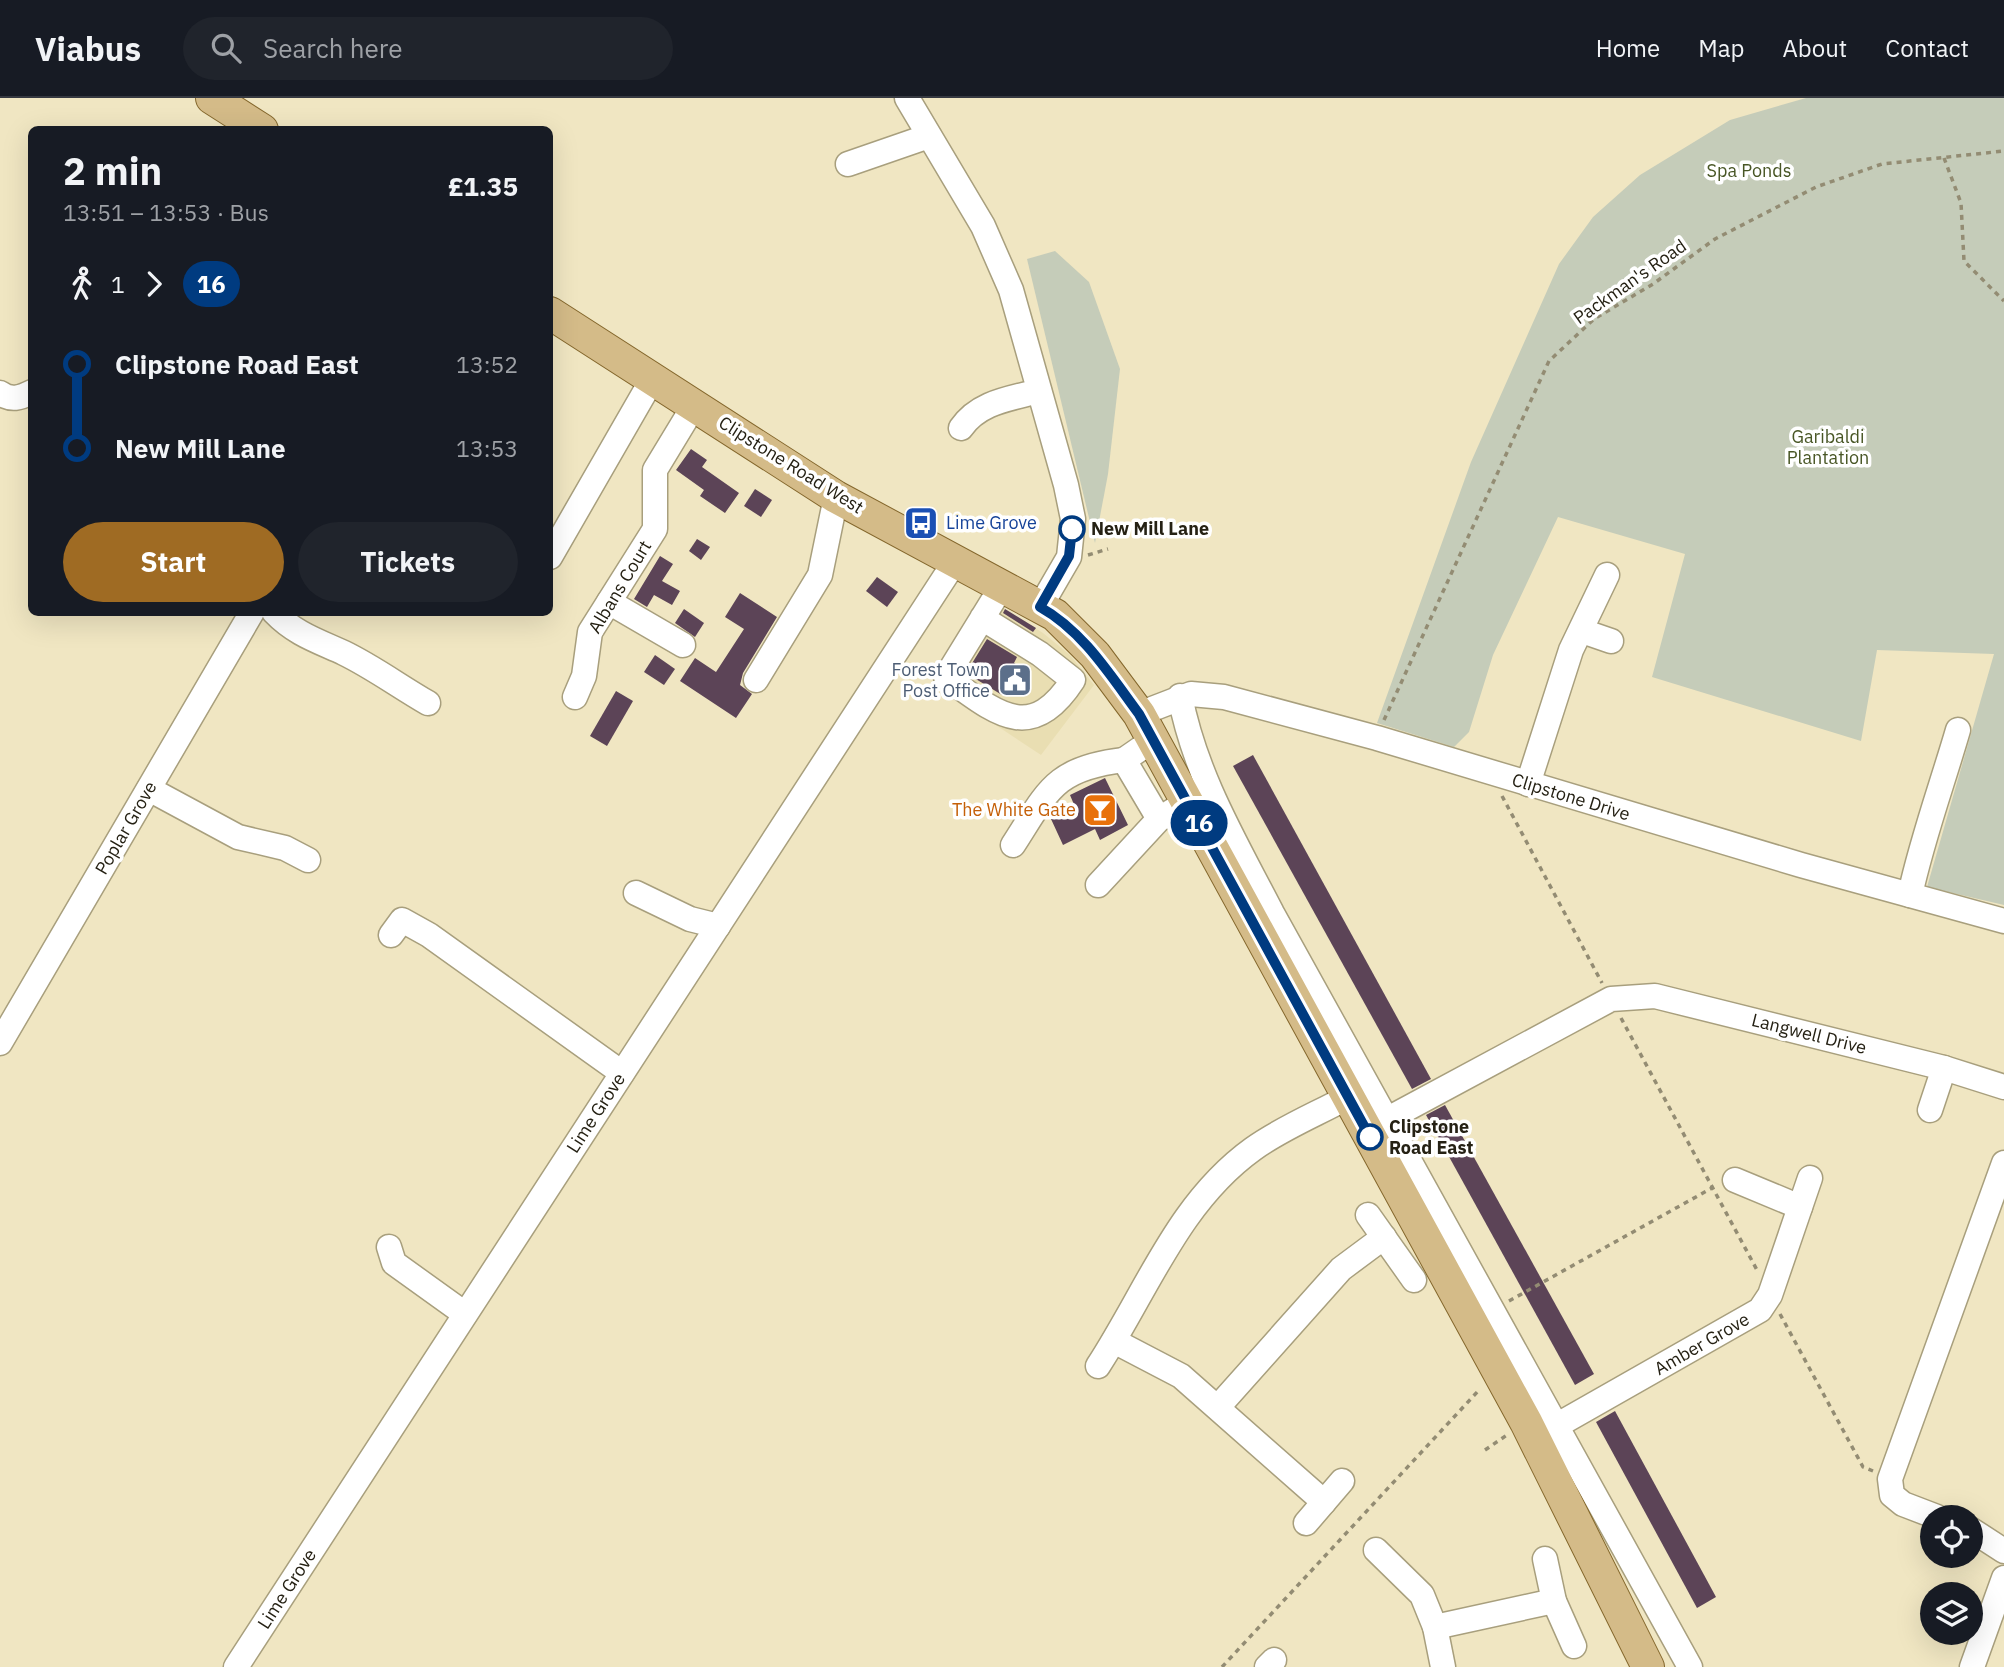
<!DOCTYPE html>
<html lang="en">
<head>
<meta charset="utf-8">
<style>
	:root { --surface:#171b24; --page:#20242c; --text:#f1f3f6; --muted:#9ea1a6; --line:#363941; --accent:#9f6b23 }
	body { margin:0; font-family:"IBM Plex Sans",sans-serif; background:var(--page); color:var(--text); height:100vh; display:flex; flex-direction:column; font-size:26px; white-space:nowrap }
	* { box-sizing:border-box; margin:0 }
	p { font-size:23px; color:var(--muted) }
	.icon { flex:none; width:38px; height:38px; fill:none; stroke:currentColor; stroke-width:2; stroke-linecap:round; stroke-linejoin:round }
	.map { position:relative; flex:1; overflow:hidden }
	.panel { position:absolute; left:28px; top:28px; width:525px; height:490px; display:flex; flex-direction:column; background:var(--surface); border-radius:10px; box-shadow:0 7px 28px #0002 }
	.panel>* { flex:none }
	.badge { padding:0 14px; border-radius:23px; font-size:24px; line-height:46px }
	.controls { position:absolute; left:1920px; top:1407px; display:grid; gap:14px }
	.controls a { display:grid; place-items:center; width:63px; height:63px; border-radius:50%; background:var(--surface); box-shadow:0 7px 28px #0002; font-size:35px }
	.map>.badge { position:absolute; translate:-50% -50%; box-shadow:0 0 0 4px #fff }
	.legs { display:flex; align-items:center; gap:10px; height:77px; padding:0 35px; font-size:23px }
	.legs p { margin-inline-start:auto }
	.headline { display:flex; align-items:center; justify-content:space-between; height:119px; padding:0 35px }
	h1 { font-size:38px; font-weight:700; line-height:52px }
	.button { display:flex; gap:14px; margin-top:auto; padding:14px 35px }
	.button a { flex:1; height:80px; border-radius:42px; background:var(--accent); color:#fff; font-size:28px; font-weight:700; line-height:80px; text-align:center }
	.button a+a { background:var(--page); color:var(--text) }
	ul { padding:0 35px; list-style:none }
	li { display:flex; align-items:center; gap:24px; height:84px; font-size:26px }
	li i { display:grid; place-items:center; width:10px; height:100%; margin:0 9px; background:currentColor }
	li i::after { content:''; width:18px; height:18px; margin:-9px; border:5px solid; border-radius:50%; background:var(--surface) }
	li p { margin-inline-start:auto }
	li:first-child i { background:linear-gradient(#0000 50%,currentColor 0) }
	li:last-child i { background:linear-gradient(currentColor 50%,#0000 0) }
	header { display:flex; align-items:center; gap:42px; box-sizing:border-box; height:98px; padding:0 35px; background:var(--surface); border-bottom:2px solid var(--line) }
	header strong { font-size:33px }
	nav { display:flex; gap:38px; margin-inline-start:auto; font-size:24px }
	.search { width:490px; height:63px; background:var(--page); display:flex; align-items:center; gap:18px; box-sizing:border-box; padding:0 24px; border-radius:38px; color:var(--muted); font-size:26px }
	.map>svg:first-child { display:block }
	.built { fill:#e9deb2 }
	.green { fill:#c5ccb9 }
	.building { fill:#5c4457 }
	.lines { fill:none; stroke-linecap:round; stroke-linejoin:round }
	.minor-casing { stroke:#a89f7d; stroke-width:27 }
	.major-casing { stroke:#84672c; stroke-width:34 }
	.path { stroke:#938c73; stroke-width:3.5; stroke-dasharray:5 5; stroke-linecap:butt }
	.minor { stroke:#fff; stroke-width:24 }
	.major { stroke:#d4bb88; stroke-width:32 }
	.line-1-casing { stroke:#fff; stroke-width:16 }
	.line-1 { stroke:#003b80; stroke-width:10 }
	.stop-1-dot { fill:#fff; stroke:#003b80; stroke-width:3.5 }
	.labels { text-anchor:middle; stroke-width:7; stroke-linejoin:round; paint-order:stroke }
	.park-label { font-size:18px; fill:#485625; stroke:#fff }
	.street-label { font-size:18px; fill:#252114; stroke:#fff }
	.transit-label { font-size:18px; fill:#164399; stroke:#fff; text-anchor:start }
	.stop-label { font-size:18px; font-weight:bold; fill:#252114; stroke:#fff; text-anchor:start }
	.service-label { font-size:18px; fill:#4e5e75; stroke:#fff; text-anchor:end }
	.food-label { font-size:18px; fill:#c56008; stroke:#fff; text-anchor:end }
</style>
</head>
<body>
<header>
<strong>Viabus</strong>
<div class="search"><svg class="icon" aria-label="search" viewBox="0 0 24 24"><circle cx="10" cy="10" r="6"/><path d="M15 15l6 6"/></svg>Search here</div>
<nav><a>Home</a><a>Map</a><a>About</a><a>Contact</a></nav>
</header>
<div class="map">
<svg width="2004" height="1569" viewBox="0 0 2004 1569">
	<rect width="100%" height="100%" fill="#f0e6c2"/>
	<polygon class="built" points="983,498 1043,535 1070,557 1094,587 1041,657 932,585"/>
	<g class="green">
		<polygon points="1806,0 2004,0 2004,807 1927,789 1994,556 1877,552 1861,643 1652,579 1685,456 1558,419 1493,557 1469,634 1454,649 1377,625 1471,364 1559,166 1593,119 1640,77 1730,22"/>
		<polygon points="1055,153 1089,184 1120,271 1108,376 1095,445 1027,161"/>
	</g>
	<g class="building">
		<polygon points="691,351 707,362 702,369 739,395 725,415 700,398 704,392 676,372"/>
		<polygon points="755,391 772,402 761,419 744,408"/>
		<polygon points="697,441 710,449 701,462 689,453"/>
		<polygon points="660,458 673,466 662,483 680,493 672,507 654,497 647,509 634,501"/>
		<polygon points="877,479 898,494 887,509 866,493"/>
		<polygon points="740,495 777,519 743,575 740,587 752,596 736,620 680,583 695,560 716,574 744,531 725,519"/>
		<polygon points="684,511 704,525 695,539 675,525"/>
		<polygon points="1005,511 1036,530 1033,534 1003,515"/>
		<polygon points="987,541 1017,559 1014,565 1030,575 1019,594 1008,588 1002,597 966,575"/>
		<polygon points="655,557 675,571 664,587 644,574"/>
		<polygon points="616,593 633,603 607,648 590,638"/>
		<polygon points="1253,657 1431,981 1412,991 1233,668"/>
		<polygon points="1105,680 1128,727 1100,742 1095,731 1063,747 1051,721 1075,709 1070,697"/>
		<polygon points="1445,1007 1594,1276 1575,1287 1426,1017"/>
		<polygon points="1615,1313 1716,1499 1697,1510 1596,1324"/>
	</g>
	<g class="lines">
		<g class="minor-casing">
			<g id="minor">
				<polyline points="907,0 983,128 1011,192 1066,387 1073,421 1069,459 1040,509"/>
				<polyline points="848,66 929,38"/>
				<path d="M0,295c11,8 20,5 32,-1"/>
				<path d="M961,330c18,-26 48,-29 78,-37"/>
				<polyline points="550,459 653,280"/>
				<polyline points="609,504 683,547"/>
				<path d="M274,514c21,22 44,29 70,41 29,14 56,34 84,50"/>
				<path d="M982,520l58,36 33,26c-42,65 -77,33 -127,-3l56,-91"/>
				<polyline points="1582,533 1611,543"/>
				<polyline points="756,582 820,477 836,399"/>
				<path d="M1180,598c15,79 56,147 92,217l418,754"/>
				<polyline points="575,599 584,578 590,534 655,431 655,372 695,306"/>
				<polyline points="1139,616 1191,596 1224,599 1377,640 1801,767 2004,823"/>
				<polyline points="1153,642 1124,662 1159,721 1187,704"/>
				<polyline points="1528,686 1571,552 1607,477"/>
				<polyline points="149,691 238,739 285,750 308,762"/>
				<path d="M1013,747c35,-54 41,-77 111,-85"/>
				<polyline points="1098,787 1159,721"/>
				<polyline points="636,795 690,821 718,828"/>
				<path d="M1910,797c12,-56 32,-110 48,-165"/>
				<polyline points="391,837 402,822 429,837 622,975"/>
				<polyline points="0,945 252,514"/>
				<polyline points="1930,1012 1944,970"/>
				<polyline points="1386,1022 1611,901 1655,898 1944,970 2004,989"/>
				<polyline points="1735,1082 1800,1109"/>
				<polyline points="1368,1117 1414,1182"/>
				<polyline points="389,1149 394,1165 465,1216"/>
				<polyline points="1114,1243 1181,1278 1324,1404"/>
				<path d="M1098,1268c49,-75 80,-163 155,-217 29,-21 64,-35 95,-52"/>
				<polyline points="1218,1309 1341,1171 1384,1139"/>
				<polyline points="1556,1328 1760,1212 1770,1197 1810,1080"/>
				<polyline points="1937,1419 1903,1406 1892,1397 1890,1381 2004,1065"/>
				<polyline points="1306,1425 1342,1383"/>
				<polyline points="1970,1431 2004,1453"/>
				<polyline points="1376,1452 1422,1497 1435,1529"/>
				<polyline points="1545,1461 1554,1503 1574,1548"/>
				<polyline points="236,1569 956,462"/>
				<polyline points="1267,1569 1274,1562"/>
				<polyline points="1443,1569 1435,1529 1554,1503"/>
				<polyline points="1972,1569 2004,1480"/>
			</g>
		</g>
		<g class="major-casing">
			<g id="major">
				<polyline points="212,0 262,32"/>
				<polyline points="550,215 836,399 1055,517 1095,557 1139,616 1526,1324 1648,1569"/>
			</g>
		</g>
		<g class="path">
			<polyline points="1944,60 1961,105 1964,163 2004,203"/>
			<polyline points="1088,457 1108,451"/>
			<polyline points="1384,622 1549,263 1594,221 1653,186 1715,141 1816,89 1882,66 2004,53"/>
			<polyline points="1502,698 1602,885"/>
			<polyline points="1621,920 1757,1172"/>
			<polyline points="1509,1203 1712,1090"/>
			<polyline points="1780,1216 1863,1369 1873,1373"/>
			<polyline points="1485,1352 1507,1337"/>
			<polyline points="1222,1569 1480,1291"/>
		</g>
		<use href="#minor" class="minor"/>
		<use href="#major" class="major"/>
	</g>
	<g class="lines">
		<g class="line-1-casing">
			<path id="line-1" d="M1072,431l-3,27 -29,51c43,24 70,68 99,107l231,423"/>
		</g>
		<use href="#line-1" class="line-1"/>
	</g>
	<defs>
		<g id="bus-square" transform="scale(1.75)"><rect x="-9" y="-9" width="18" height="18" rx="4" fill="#1a4fb4" stroke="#fff"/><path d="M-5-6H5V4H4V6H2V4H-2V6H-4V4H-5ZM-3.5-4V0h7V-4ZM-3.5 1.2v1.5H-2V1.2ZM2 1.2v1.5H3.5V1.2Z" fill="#fff"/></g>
		<g id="civic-square" transform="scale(1.75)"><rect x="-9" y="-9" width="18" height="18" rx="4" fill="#5c6f8a" stroke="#fff"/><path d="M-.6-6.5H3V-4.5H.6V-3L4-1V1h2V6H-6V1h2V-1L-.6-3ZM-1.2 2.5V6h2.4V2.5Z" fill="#fff"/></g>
		<g id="bar-square" transform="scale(1.75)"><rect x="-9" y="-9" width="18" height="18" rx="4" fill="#e8710a" stroke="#fff"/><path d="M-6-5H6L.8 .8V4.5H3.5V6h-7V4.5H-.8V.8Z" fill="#fff"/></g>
	</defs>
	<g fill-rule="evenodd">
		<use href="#bus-square" x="921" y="425"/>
		<use href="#civic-square" x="1015" y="582"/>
		<use href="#bar-square" x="1100" y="712"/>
	</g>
	<g class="stop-1-dot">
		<circle cx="1072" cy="431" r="12"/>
		<circle cx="1370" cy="1039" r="12"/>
	</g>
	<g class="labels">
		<g class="park-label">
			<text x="1749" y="79">Spa Ponds</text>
			<text x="1828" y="345">Garibaldi<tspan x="1828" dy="21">Plantation</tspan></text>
		</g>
		<g class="street-label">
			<text transform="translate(1630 184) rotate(-35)" y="6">Packman's Road</text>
			<text transform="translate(791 367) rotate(32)" y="6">Clipstone Road West</text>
			<text transform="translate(620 489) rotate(-59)" y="6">Albans Court</text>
			<text transform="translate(1571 699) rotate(17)" y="6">Clipstone Drive</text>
			<text transform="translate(126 730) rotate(-60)" y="6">Poplar Grove</text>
			<text transform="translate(1809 936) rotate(14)" y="6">Langwell Drive</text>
			<text transform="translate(596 1015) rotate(-57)" y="6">Lime Grove</text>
			<text transform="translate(1702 1246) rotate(-30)" y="6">Amber Grove</text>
			<text transform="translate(287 1491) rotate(-57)" y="6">Lime Grove</text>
		</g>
		<g class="transit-label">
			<text x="946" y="431">Lime Grove</text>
		</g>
		<g class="stop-label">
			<text x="1091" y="437">New Mill Lane</text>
			<text x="1389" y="1035">Clipstone<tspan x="1389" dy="21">Road East</tspan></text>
		</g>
		<g class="service-label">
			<text x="990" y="578">Forest Town<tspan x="990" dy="21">Post Office</tspan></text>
		</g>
		<g class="food-label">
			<text x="1076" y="718">The White Gate</text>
		</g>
	</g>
</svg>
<div class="controls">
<a><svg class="icon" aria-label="locate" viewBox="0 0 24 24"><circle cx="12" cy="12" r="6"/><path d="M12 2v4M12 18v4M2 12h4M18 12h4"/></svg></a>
<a><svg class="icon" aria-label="layers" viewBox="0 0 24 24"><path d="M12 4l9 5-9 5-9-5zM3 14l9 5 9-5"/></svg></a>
</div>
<b class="badge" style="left:1199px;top:725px;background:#003b80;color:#fff">16</b>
<section class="panel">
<div class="headline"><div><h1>2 min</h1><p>13:51 – 13:53 · Bus</p></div><b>£1.35</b></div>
<div class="legs"><svg class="icon" aria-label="walk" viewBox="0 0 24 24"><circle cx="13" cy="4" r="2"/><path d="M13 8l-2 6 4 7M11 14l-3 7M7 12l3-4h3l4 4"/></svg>1<svg class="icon" aria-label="forward" viewBox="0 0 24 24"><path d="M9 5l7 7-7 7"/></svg><b class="badge" style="background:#003b80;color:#fff">16</b></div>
<ul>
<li><i style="color:#003b80"></i><b>Clipstone Road East</b><p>13:52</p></li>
<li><i style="color:#003b80"></i><b>New Mill Lane</b><p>13:53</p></li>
</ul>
<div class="button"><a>Start</a><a>Tickets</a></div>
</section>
</div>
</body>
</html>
